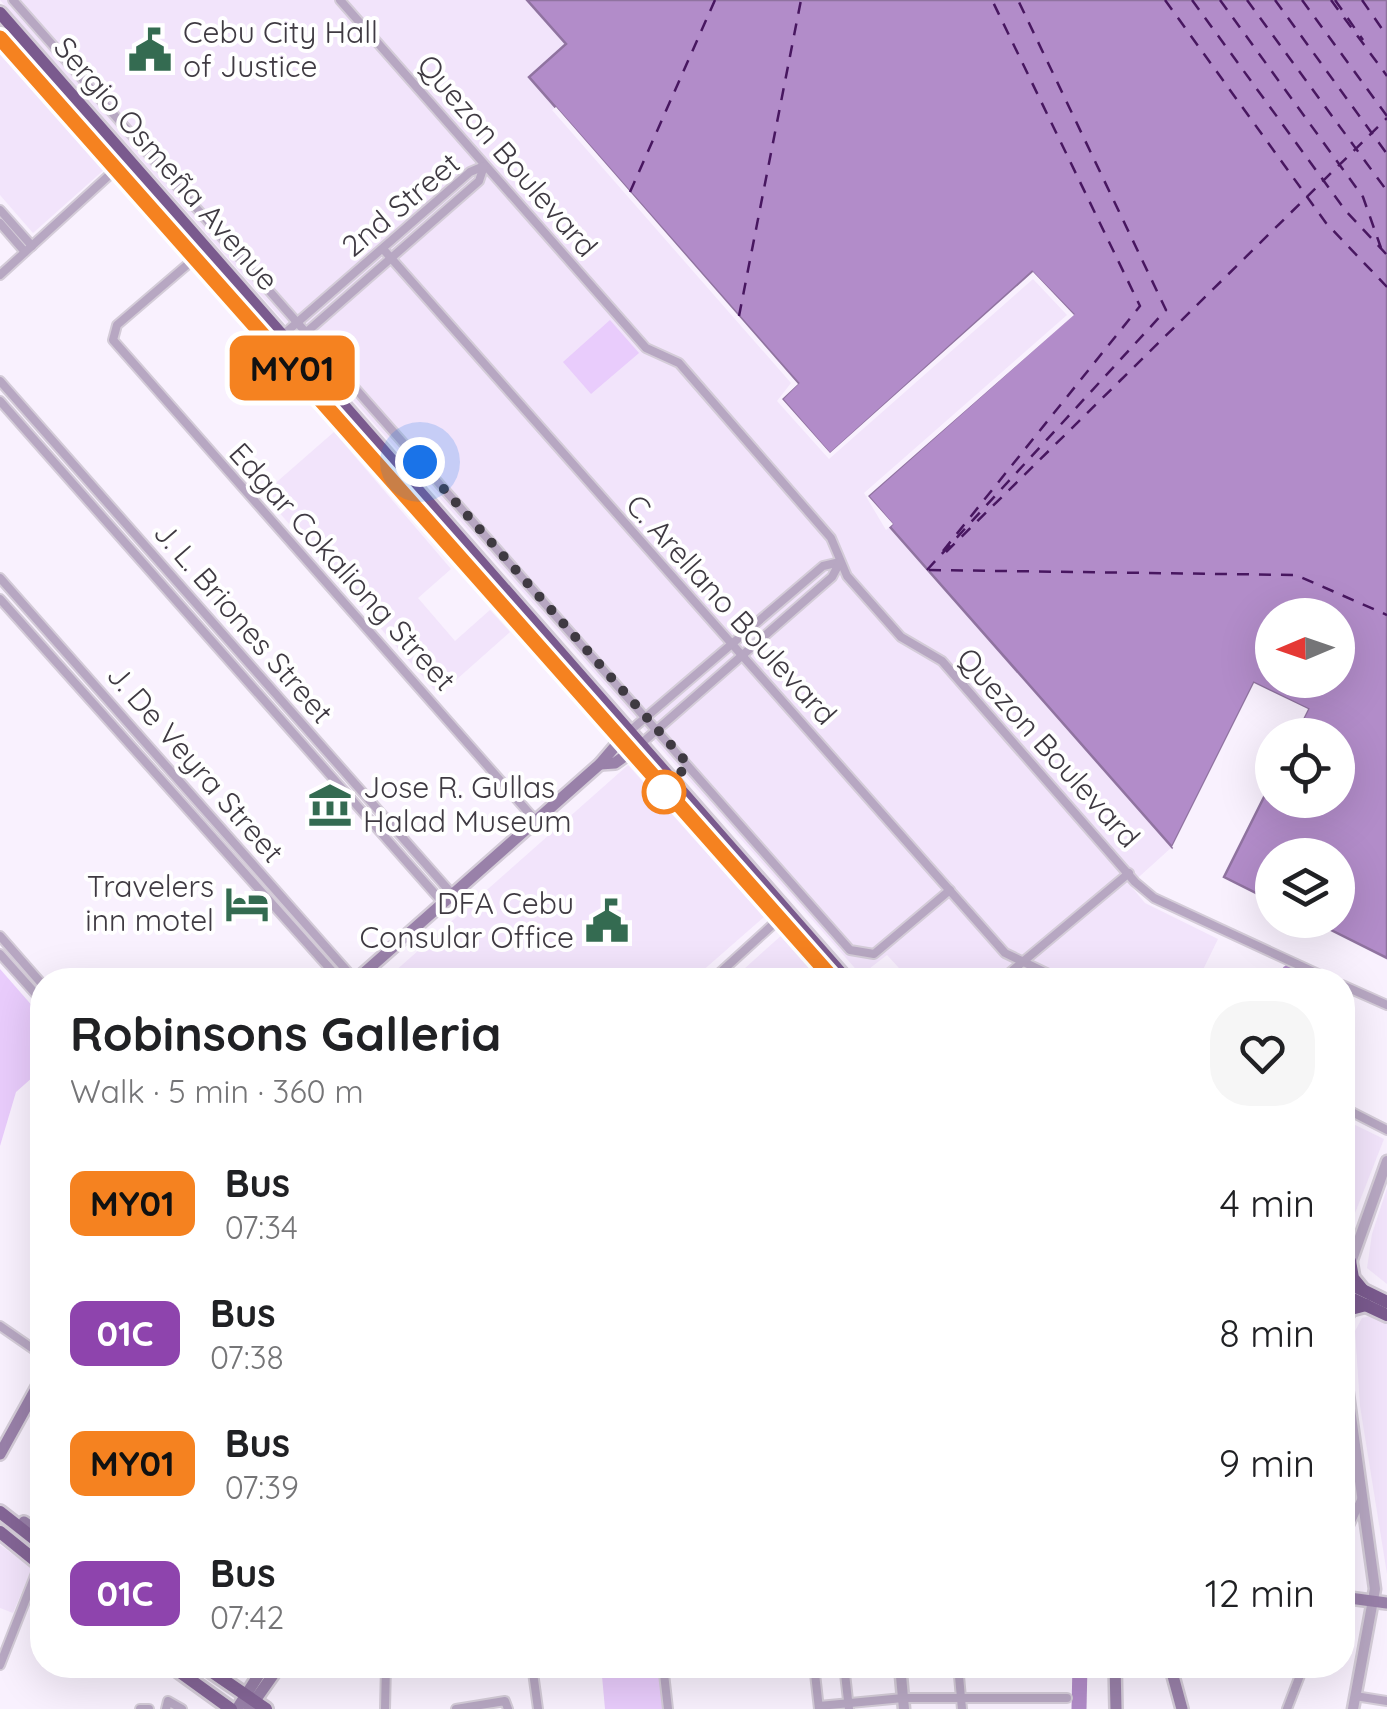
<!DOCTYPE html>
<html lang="en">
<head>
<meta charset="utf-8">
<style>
	:root { --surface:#fff; --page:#f6f6f6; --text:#202124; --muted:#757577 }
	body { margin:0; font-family:Quicksand,sans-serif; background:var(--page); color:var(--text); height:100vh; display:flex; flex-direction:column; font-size:38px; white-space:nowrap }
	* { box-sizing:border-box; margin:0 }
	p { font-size:32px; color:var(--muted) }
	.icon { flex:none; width:55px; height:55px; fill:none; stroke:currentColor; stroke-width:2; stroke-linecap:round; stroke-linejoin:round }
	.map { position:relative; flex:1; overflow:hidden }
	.panel { position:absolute; left:30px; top:968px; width:1325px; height:710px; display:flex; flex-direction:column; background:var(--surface); border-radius:40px; box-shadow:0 10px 40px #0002 }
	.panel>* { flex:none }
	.badge { padding:0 20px; border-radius:15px; font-size:35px; line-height:65px }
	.needle { width:65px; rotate:268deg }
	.tools { position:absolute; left:1255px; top:598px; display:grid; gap:20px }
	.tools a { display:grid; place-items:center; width:100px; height:100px; border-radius:50%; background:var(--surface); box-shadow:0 10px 40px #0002; font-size:50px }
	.you { position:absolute; width:50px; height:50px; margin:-25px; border:8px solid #fff; border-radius:50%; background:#1a73e8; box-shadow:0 0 0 15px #1a73e833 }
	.map>.badge { position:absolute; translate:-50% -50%; box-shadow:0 0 0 5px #fff }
	.round { display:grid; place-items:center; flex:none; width:105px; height:105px; border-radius:40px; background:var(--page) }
	.head { display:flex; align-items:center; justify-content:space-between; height:170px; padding:0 40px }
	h1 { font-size:48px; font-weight:700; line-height:75px }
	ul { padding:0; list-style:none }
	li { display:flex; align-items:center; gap:30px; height:130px; padding:0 40px }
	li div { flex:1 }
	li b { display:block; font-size:38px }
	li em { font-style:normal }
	li .badge { min-width:110px; font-weight:700; text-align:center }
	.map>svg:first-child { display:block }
	.built { fill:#f2e4fb }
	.green { fill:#e9ccfc }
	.water { fill:#b28cc9; stroke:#9073a0; stroke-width:2.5; fill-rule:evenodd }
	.pier { fill:#f9f1fe }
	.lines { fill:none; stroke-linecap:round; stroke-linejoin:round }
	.river { stroke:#b28cc9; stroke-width:15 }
	.ferry { stroke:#481760; stroke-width:2.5; stroke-dasharray:12 10; stroke-linecap:butt }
	.minor-casing { stroke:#d4ccd8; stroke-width:12 }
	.tertiary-casing { stroke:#d4ccd8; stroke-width:15 }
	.secondary-casing { stroke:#d4ccd8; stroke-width:16 }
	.primary-casing { stroke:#d4ccd8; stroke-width:18 }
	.trunk-casing { stroke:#d4ccd8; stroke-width:18 }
	.minor { stroke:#b7a7c2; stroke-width:8 }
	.tertiary { stroke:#b7a7c2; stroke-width:10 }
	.secondary { stroke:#9981a9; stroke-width:11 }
	.primary { stroke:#846596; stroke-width:12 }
	.trunk { stroke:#7a5a8e; stroke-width:12 }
	.line-casing { stroke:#fff; stroke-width:22 }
	.line { stroke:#f58220; stroke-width:15 }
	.walk { stroke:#3f3a42; stroke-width:10; stroke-dasharray:0 18 }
	.stop-dot { fill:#fff; stroke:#f58220; stroke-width:5 }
	.labels { text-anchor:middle; stroke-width:8; stroke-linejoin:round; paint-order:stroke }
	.poi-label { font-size:30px; fill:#3f3a42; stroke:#fff; text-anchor:start }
	.street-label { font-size:30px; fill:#3f3a42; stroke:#fff }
</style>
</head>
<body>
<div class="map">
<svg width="1387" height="1709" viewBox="0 0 1387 1709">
	<rect width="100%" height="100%" fill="#f9f1fe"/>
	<g class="built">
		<polygon points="0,0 527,0 566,44 530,78 798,384 1033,272 1074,315 890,528 1172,847 1130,885 1145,903 1218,939 1198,980 1076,980 1038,964 1019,980 910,980 887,955 861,975"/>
		<polygon points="0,49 106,168 33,233 0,195"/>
		<polygon points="334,432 451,569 418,598 455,641 490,610 510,632 439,695 263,494"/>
		<polygon points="628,765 764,917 692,980 385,980"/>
		<polygon points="783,934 823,980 753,980 744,969"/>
		<polygon points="1343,1119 1384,1139 1343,1244"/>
		<polygon points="1387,1188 1387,1284 1367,1268 1372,1234"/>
		<polygon points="1370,1316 1387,1324 1387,1574 1360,1406 1355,1331 1362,1318"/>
		<polygon points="0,1545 32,1568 13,1613 0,1608"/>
	</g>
	<g class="green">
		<polygon points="610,320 639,353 591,394 563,362"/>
		<polygon points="0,969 42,1017 42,1069 16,1092 0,1146"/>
		<polygon points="601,1665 658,1665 663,1709 605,1709"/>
	</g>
	<path class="water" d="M527,0h860v958l-76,-38h27v-65h-66v46l-48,-24 48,-96v19h66v-65h-43l13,-26 -54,-26 -82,164 -282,-320 2,-3 -24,-28 205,-182 -41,-42 -202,182 -48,-55 16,-16 -269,-306 37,-33zM1272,615h66v65h-66z"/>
	<g class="pier">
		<polygon points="556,107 798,384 782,399 830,453 1033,272 1074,315 868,496 893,524 886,530 864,493 1067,315 1033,279 829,459 777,401 791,383 552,110"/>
		<polygon points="1254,683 1308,709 1295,735 1290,735 1301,711 1257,689 1176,849 1172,847"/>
	</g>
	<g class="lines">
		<g class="river">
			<polyline points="1286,980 1289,972"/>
			<polyline points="1079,1709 1080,1665"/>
		</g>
		<g class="ferry">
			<polyline points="1165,0 1326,223 1387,287"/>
			<polyline points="1192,0 1345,210 1387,255"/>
			<polyline points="1220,0 1363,197 1381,248"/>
			<polyline points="1247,0 1387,191"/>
			<polyline points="1275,0 1387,154"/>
			<polyline points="1302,0 1387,116"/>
			<polyline points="1331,0 1387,76"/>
			<polyline points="1335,0 1363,40"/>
			<polyline points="1362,0 1387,36"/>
			<polyline points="630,192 715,0"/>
			<polyline points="739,316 801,0"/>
			<polyline points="943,551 1140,306 992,0"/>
			<polyline points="946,552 1387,118"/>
			<polyline points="927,570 1166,310 1018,0"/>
			<polyline points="929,570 1296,575 1387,615"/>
		</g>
		<g class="minor-casing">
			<g id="minor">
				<polyline points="13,0 850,950 874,954 950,890"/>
				<polyline points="340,0 646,348 679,363 831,538 847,576 901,637 942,661 1135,882 1154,898 1331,980"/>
				<polyline points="0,210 32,246"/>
				<polyline points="0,223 25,252"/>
				<polyline points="383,249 1005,953 1061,980"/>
				<polyline points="194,259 117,325 113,340 536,821"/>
				<polyline points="0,275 116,169"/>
				<polyline points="284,334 470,172 484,166"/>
				<polyline points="293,344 479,181 484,166"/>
				<polyline points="0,381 453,895"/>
				<polyline points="0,401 443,903"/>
				<polyline points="0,578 355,980"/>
				<polyline points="0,599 340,980"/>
				<polyline points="631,730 823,566 840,562"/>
				<polyline points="643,742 832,577 840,562"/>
				<polyline points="0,936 42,984"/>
				<polyline points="0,954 42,1001"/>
				<polyline points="712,980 779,919"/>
				<polyline points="1001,980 1129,873"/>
				<polyline points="1342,985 1387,1005"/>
				<polyline points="1342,1107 1387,1130"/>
				<polyline points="0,1326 42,1355"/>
				<polyline points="1342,1541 1362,1498"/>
				<polyline points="0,1665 40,1563"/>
				<polyline points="532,1665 538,1709"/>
				<polyline points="663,1665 668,1709"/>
				<polyline points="814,1665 819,1709"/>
				<polyline points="844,1665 849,1709"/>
				<polyline points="958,1665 962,1709"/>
				<polyline points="1355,1696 1387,1701"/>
				<polyline points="819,1706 903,1698 1067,1698"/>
				<polyline points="140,1709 149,1709"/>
				<polyline points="166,1709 168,1701 182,1709"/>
				<polyline points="385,1709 386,1665"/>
				<polyline points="456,1709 505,1701 508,1709"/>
				<polyline points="1287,1709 1304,1665"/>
			</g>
		</g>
		<g class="tertiary-casing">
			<g id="tertiary">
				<polyline points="1349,1268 1387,1161"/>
				<polyline points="1345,1290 1345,1373 1375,1589 1353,1709"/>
				<polyline points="900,1665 904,1709"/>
			</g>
		</g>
		<g class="secondary-casing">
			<g id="secondary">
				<polyline points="600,764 615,763 636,748"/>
				<polyline points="356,980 600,764 624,736"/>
				<polyline points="0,1454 42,1378"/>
				<polyline points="24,1522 42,1535"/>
				<polyline points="1342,1597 1387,1603"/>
				<polyline points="1115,1665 1116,1709"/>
				<polyline points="1170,1665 1182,1709"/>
				<polyline points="237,1709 265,1665"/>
				<polyline points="249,1709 280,1665"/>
			</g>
		</g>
		<g class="primary-casing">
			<g id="primary">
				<polyline points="0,1512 42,1545"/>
				<polyline points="0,1532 42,1566"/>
				<polyline points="170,1665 231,1709"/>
				<polyline points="202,1665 266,1709"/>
			</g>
		</g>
		<g class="trunk-casing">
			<g id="trunk">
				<polyline points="0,13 847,980"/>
				<polyline points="0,37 834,980"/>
				<polyline points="1350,1261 1353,1278 1362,1289"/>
				<polyline points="1342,1280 1387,1302"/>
				<polyline points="1342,1294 1387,1315"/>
				<polyline points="1344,1318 1351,1309 1366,1305"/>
			</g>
		</g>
		<use href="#minor" class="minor"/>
		<use href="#tertiary" class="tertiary"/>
		<use href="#secondary" class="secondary"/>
		<use href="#primary" class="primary"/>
		<use href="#trunk" class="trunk"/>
	</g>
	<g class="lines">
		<g class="line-casing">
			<polyline id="line" points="0,38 834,980"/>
		</g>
		<use href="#line" class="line"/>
		<polyline class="walk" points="420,462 688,764 664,792"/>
	</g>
	<defs>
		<g id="civic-bare" transform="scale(3.45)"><path d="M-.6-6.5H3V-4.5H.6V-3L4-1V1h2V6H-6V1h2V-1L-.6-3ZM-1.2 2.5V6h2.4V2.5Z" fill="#346b51" stroke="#fff" stroke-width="2.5" paint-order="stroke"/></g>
		<g id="museum-bare" transform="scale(3.45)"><path d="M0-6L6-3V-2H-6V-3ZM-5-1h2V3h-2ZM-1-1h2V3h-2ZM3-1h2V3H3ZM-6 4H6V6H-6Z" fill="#346b51" stroke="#fff" stroke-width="2.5" paint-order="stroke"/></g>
		<g id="hotel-bare" transform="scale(3.45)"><path d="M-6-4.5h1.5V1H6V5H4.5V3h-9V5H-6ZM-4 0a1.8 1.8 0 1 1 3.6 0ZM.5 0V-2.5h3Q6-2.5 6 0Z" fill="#346b51" stroke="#fff" stroke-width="2.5" paint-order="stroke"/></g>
	</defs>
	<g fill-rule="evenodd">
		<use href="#civic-bare" x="150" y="50"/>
		<use href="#museum-bare" x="330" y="805"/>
		<use href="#hotel-bare" x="247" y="904"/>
		<use href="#civic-bare" x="607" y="921"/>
	</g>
	<circle class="stop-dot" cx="664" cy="792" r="20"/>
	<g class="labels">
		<g class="poi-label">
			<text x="183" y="43">Cebu City Hall<tspan x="183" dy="34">of Justice</tspan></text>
			<text x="363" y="798">Jose R. Gullas<tspan x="363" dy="34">Halad Museum</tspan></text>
			<text x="214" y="897" text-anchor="end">Travelers<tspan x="214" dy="34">inn motel</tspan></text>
			<text x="574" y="914" text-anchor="end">DFA Cebu<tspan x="574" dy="34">Consular Office</tspan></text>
		</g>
		<g class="street-label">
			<text transform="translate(507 156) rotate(49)" y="10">Quezon Boulevard</text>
			<text transform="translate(166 164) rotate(49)" y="10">Sergio Osmeña Avenue</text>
			<text transform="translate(401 205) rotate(-40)" y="10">2nd Street</text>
			<text transform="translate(342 567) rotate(48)" y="10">Edgar Cokaliong Street</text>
			<text transform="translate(731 610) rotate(48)" y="10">C. Arellano Boulevard</text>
			<text transform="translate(243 623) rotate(49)" y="10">J. L. Briones Street</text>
			<text transform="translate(1048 748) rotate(48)" y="10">Quezon Boulevard</text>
			<text transform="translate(195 764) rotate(49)" y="10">J. De Veyra Street</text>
		</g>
	</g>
</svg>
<div class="tools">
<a><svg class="needle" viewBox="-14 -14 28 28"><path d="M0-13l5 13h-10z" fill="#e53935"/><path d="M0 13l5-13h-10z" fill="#757577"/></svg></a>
<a><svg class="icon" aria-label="locate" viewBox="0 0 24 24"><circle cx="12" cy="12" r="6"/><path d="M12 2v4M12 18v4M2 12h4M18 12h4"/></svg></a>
<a><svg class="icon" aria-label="layers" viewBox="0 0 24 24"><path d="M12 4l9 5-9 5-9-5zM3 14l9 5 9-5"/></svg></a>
</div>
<div class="you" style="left:420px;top:462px"></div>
<b class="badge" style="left:292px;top:368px;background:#f58220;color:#111">MY01</b>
<section class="panel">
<div class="head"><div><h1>Robinsons Galleria</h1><p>Walk · 5 min · 360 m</p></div><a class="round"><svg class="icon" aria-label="heart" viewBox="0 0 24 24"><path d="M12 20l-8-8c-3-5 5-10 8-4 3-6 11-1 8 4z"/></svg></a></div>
<ul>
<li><span class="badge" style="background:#f58220;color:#111">MY01</span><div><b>Bus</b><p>07:34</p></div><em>4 min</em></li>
<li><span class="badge" style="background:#8e44ad;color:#fff">01C</span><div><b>Bus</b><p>07:38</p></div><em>8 min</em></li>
<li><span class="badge" style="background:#f58220;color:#111">MY01</span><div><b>Bus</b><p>07:39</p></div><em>9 min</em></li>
<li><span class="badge" style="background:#8e44ad;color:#fff">01C</span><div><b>Bus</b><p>07:42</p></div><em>12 min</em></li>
</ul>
</section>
</div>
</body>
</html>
